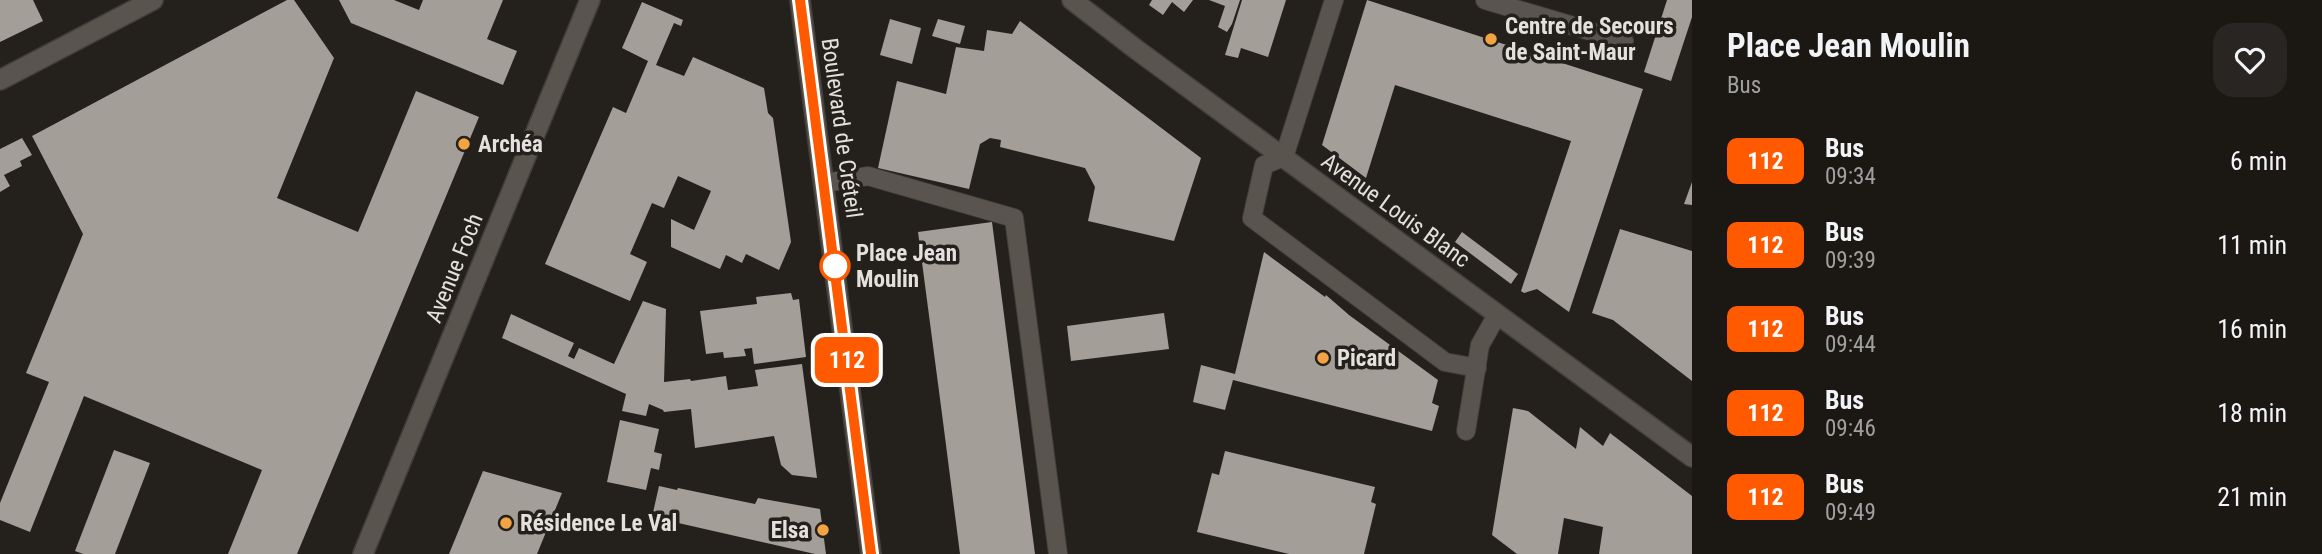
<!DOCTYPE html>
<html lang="fr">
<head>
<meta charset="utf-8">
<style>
	:root { --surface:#1b1814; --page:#282522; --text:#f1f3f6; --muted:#a0a0a0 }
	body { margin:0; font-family:"Roboto Condensed",sans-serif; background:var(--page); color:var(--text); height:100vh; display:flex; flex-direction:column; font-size:26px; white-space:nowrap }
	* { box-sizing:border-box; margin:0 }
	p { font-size:23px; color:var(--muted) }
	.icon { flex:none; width:38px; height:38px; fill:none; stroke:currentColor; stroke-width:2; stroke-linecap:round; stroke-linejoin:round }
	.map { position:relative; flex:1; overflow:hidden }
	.details { display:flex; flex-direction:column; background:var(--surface); width:630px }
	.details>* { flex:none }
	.badge { padding:0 14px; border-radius:10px; font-size:24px; line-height:46px }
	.map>.badge { position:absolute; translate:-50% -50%; box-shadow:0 0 0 4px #fff }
	.round { display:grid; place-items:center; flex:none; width:74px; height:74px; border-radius:21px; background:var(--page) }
	.overview { display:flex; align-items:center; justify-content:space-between; height:119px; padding:0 35px }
	h1 { font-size:33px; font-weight:700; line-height:52px }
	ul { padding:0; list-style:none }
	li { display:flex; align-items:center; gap:21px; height:84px; padding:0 35px }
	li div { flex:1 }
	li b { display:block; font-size:26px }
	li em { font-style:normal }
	li .badge { min-width:77px; font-weight:700; text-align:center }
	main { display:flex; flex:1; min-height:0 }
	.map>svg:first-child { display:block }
	.building { fill:#a49e99 }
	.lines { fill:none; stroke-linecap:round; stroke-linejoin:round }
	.service-casing { stroke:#403d3a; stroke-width:20 }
	.minor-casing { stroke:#403d3a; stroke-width:22 }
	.secondary-casing { stroke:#403d3a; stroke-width:22 }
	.service { stroke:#5a544f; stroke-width:18 }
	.minor { stroke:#5a544f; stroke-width:19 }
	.secondary { stroke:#5a544f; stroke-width:19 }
	.line-casing { stroke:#fff; stroke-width:16 }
	.line { stroke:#ff5a00; stroke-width:10 }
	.poi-dot { fill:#f4a344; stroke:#24201b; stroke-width:2.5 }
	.stop-dot { fill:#fff; stroke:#ff5a00; stroke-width:3.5 }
	.labels { text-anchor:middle; stroke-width:7; stroke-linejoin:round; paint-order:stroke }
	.poi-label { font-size:23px; font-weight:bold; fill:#e3e0dd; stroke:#24201b; text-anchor:start }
	.street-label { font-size:23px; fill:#e3e0dd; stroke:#24201b }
	.stop-label { font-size:23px; font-weight:bold; fill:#e3e0dd; stroke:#24201b; text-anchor:start }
</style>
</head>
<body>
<main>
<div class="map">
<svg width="1692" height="554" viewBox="0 0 1692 554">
	<rect width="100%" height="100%" fill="#24201b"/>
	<g class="building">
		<polygon points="0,0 33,0 43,21 0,42"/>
		<polygon points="287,0 294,0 334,58 277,198 358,232 416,91 479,117 297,554 228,554 262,470 84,396 30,532 0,520 0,503 49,382 26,373 83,234 32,136"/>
		<polygon points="339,0 394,0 419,10 423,0 503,0 487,39 517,51 503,85 351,23"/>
		<polygon points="1152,0 1193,0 1184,12 1172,2 1163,15 1149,5"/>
		<polygon points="1209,0 1240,0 1232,24 1227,32 1218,27 1225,6"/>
		<polygon points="1242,0 1286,0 1268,57 1241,48 1238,58 1225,55"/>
		<polygon points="1367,0 1643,89 1569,312 1537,289 1524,293 1521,291 1571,141 1395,85 1366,178 1322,145"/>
		<polygon points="1667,0 1692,0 1692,17 1671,81 1644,72"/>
		<polygon points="642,2 683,20 681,26 674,23 656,65 684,76 693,57 764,88 768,113 773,118 791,242 779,270 746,254 742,263 726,255 720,269 671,247 671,219 694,230 711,191 678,176 664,208 652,203 630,254 647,262 630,301 545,264 613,107 626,113 648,61 622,48"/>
		<polygon points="890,19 921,28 912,64 880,55"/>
		<polygon points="938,19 965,26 960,44 932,36"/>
		<polygon points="1020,21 1201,158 1174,241 1088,221 1095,187 1085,168 1000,147 1001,140 990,138 980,144 969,189 878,168 897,81 946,94 956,47 984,51 987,30 1012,34"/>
		<polygon points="22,138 32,155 20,161 22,166 4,175 10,186 0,192 0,149"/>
		<polygon points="1692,182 1692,205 1684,204"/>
		<polygon points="992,222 1035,554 960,554 942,414 918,232"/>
		<polygon points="1620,229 1692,251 1692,381 1613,320 1592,313"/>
		<polygon points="1462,232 1518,274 1511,284 1455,242"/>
		<polygon points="1264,252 1325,297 1326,295 1349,315 1438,380 1432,403 1439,406 1432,431 1233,380 1225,410 1193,402 1201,365 1235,374"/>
		<polygon points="791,293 793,300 799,299 806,357 754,364 752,348 744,349 746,356 724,358 723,352 706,354 700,311 757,304 756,297"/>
		<polygon points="643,301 666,309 664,382 690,379 691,381 726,376 728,390 758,386 755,370 802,364 817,478 792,475 781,465 774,436 695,448 691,409 664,412 663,410 649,404 646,416 622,411 626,394 502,338 511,314 574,343 568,356 574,359 579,348 614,364"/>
		<polygon points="1164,313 1169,349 1071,361 1067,326"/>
		<polygon points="1513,408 1528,411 1576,449 1580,427 1603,446 1610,433 1692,496 1692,554 1599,554 1603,527 1564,518 1558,554 1517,554 1492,535"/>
		<polygon points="620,420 659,429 654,452 662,454 659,470 651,468 646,490 607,482"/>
		<polygon points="114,450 150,463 115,554 83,554 75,551"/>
		<polygon points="1225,451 1375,487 1371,502 1376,504 1364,554 1289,554 1197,532 1212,473 1219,475"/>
		<polygon points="483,471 562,493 537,554 449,554"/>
		<polygon points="659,486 677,490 678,488 755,504 758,498 820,509 826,554 815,554 652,517"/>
	</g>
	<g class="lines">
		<g class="service-casing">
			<g id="service">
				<polyline points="1334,0 1284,157 1264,165 1252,218 1445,362 1477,368"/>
				<polyline points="1485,0 1624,41"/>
				<polyline points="825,183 868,176 1014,218 1058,554"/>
				<polyline points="1466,431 1480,345 1497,315"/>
			</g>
		</g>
		<g class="minor-casing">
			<polyline id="minor" points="0,80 153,0"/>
		</g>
		<g class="secondary-casing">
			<g id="secondary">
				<polyline points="800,0 871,554"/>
				<polyline points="1072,0 1137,50 1692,457"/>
				<polyline points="363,554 590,0"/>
			</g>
		</g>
		<use href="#service" class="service"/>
		<use href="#minor" class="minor"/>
		<use href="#secondary" class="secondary"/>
	</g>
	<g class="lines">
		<g class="line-casing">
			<polyline id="line" points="800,0 871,554"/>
		</g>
		<use href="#line" class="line"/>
	</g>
	<g class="poi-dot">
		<circle cx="1491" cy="39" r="7"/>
		<circle cx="464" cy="144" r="7"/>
		<circle cx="1323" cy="358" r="7"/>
		<circle cx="506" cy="523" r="7"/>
		<circle cx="823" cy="530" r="7"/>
	</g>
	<circle class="stop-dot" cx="835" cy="266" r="14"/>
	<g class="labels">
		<g class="poi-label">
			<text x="1505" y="34">Centre de Secours<tspan x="1505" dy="26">de Saint-Maur</tspan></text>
			<text x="478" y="152">Archéa</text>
			<text x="1337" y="366">Picard</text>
			<text x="520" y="531">Résidence Le Val</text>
			<text x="809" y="538" text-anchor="end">Elsa</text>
		</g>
		<g class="street-label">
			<text transform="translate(842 128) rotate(82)" y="8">Boulevard de Créteil</text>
			<text transform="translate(1396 210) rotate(36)" y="8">Avenue Louis Blanc</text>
			<text transform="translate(454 268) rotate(-68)" y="8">Avenue Foch</text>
		</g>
		<g class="stop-label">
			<text x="856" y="261">Place Jean<tspan x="856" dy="26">Moulin</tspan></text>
		</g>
	</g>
</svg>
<b class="badge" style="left:847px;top:360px;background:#ff5a00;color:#fff">112</b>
</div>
<section class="details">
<div class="overview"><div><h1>Place Jean Moulin</h1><p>Bus</p></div><a class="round"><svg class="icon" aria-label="heart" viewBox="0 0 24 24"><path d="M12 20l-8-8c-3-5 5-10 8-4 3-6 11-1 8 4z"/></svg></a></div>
<ul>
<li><span class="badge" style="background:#ff5a00;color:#fff">112</span><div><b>Bus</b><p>09:34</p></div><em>6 min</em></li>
<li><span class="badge" style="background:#ff5a00;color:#fff">112</span><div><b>Bus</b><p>09:39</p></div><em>11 min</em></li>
<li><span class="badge" style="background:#ff5a00;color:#fff">112</span><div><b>Bus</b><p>09:44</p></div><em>16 min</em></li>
<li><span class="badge" style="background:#ff5a00;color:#fff">112</span><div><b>Bus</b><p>09:46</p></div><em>18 min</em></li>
<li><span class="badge" style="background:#ff5a00;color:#fff">112</span><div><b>Bus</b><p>09:49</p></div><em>21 min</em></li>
</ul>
</section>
</main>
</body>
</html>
